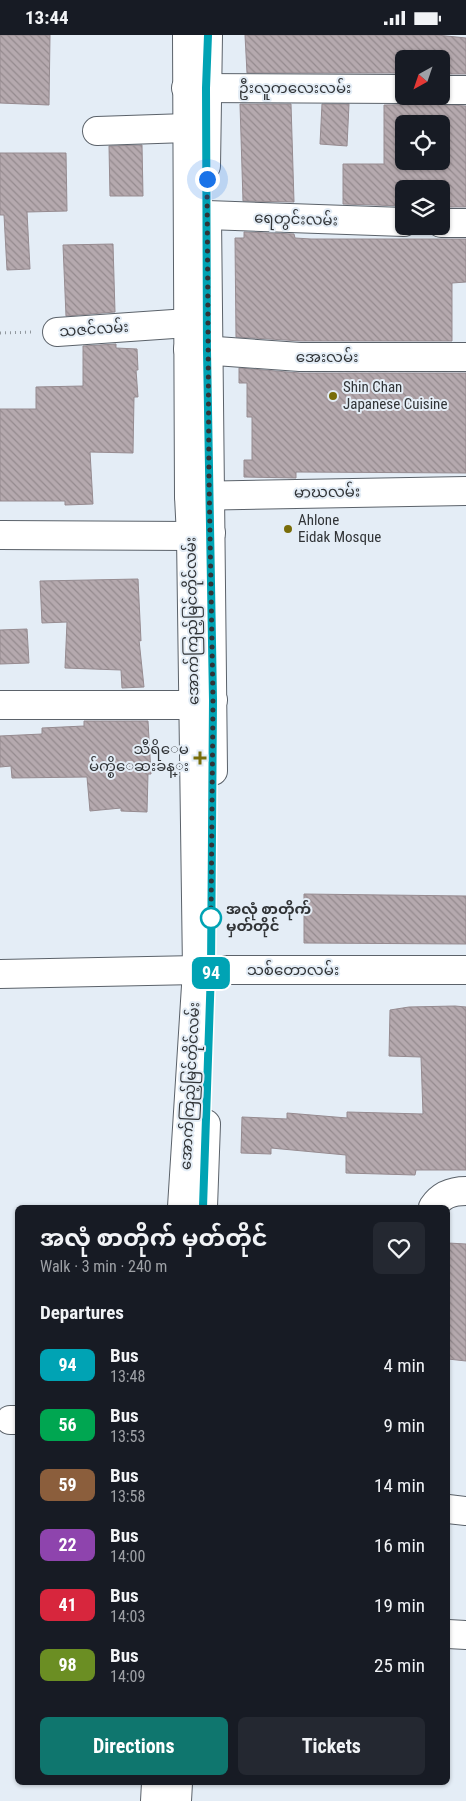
<!DOCTYPE html>
<html lang="en">
<head>
<meta charset="utf-8">
<style>
	:root { --surface:#171b24; --page:#242831; --text:#f1f3f6; --muted:#9ea1a6; --accent:#0f766e }
	body { margin:0; font-family:"Roboto Condensed","Noto Sans Myanmar",sans-serif; background:var(--page); color:var(--text); height:100vh; display:flex; flex-direction:column; font-size:19px; white-space:nowrap }
	* { box-sizing:border-box; margin:0 }
	p { font-size:16px; color:var(--muted) }
	.icon { flex:none; width:28px; height:28px; fill:none; stroke:currentColor; stroke-width:2; stroke-linecap:round; stroke-linejoin:round }
	.map { position:relative; flex:1; overflow:hidden }
	.side { position:absolute; left:15px; top:1170px; width:435px; height:580px; display:flex; flex-direction:column; background:var(--surface); border-radius:8px; box-shadow:0 1px 4px #0004 }
	.side>* { flex:none }
	.badge { padding:0 10px; border-radius:8px; font-size:18px; line-height:32px }
	.needle { width:32px; rotate:220deg }
	.buttons { position:absolute; left:395px; top:15px; display:grid; gap:10px }
	.buttons a { display:grid; place-items:center; width:55px; height:55px; border-radius:8px; background:var(--surface); box-shadow:0 1px 4px #0004; font-size:25px }
	.you { position:absolute; width:25px; height:25px; margin:-12px; border:4px solid #fff; border-radius:50%; background:#1a73e8; box-shadow:0 0 0 8px #1a73e833 }
	.map>.badge { position:absolute; translate:-50% -50%; box-shadow:0 0 0 2px #fff }
	h2 { padding:0 25px; font-size:19px; line-height:45px }
	.round { display:grid; place-items:center; flex:none; width:52px; height:52px; border-radius:8px; background:var(--page) }
	.overview { display:flex; align-items:center; justify-content:space-between; height:85px; padding:0 25px }
	h1 { font-size:24px; font-weight:700; line-height:38px }
	.action { display:flex; gap:10px; margin-top:auto; padding:10px 25px }
	.action a { flex:1; height:58px; border-radius:8px; background:var(--accent); color:#fff; font-size:20px; font-weight:700; line-height:58px; text-align:center }
	.action a+a { background:var(--page); color:var(--text) }
	ul { padding:0; list-style:none }
	li { display:flex; align-items:center; gap:15px; height:60px; padding:0 25px }
	li div { flex:1 }
	li b { display:block; font-size:19px }
	li em { font-style:normal }
	li .badge { min-width:55px; font-weight:700; text-align:center }
	.status { display:flex; justify-content:space-between; align-items:center; height:35px; padding:0 25px; background:var(--surface); direction:ltr }
	.status svg { height:14px; fill:currentColor }
	.map>svg:first-child { display:block }
	.building { fill:url(#building-back-hatch); stroke:#968b90; fill-rule:evenodd }
	.lines { fill:none; stroke-linecap:round; stroke-linejoin:round }
	.minor-casing { stroke:#5b626a; stroke-width:30 }
	.major-casing { stroke:#5b626a; stroke-width:30 }
	.path { stroke:#91979e; stroke-width:3; stroke-dasharray:1 4; stroke-linecap:butt }
	.minor { stroke:#fff; stroke-width:28 }
	.major { stroke:#fff; stroke-width:28 }
	.line-casing { stroke:#fff; stroke-width:11 }
	.line { stroke:#00a3b4; stroke-width:8 }
	.walk { stroke:#313437; stroke-width:5; stroke-dasharray:0 9 }
	.poi-dot { fill:#796d09; stroke:#e4edf6; stroke-width:2 }
	.stop-dot { fill:#fff; stroke:#00a3b4; stroke-width:2.5 }
	.labels { text-anchor:middle; stroke-width:4; stroke-linejoin:round; paint-order:stroke }
	.street-label { font-size:15px; fill:#313437; stroke:#e4edf6 }
	.poi-label { font-size:15px; fill:#313437; stroke:#e4edf6; text-anchor:start }
	.stop-label { font-size:15px; font-weight:bold; fill:#313437; stroke:#e4edf6; text-anchor:start }
</style>
</head>
<body>
<div class="status"><b>13:44</b><svg viewBox="0 0 49 12"><path d="M0 12V9h3v3zM5 12V6h3v6zM10 12V3h3v9zM15 12V0h3v12zM26 1h20v11H26zM47 4h2v5h-2z"/></svg></div>
<div class="map">
<svg width="466" height="1766" viewBox="0 0 466 1766">
	<defs>
		<pattern id="building-back-hatch" width="6" height="6" patternUnits="userSpaceOnUse" patternTransform="scale(1.25)"><rect width="6" height="6" fill="#b5a9ae"/><path d="M-1 5l2 2M0 0l6 6M5-1l2 2" fill="none" stroke="#948a8e"/></pattern>
	</defs>
	<rect width="100%" height="100%" fill="#e4edf6"/>
	<g class="building">
		<polygon points="0,0 50,0 49,70 0,68"/>
		<polygon points="245,0 437,0 466,3 466,39 441,39 441,24 404,24 404,38 247,38"/>
		<polygon points="240,69 291,69 294,167 243,166"/>
		<polygon points="322,69 349,69 347,111 320,109"/>
		<path d="M436,69l30,2v101h-24v-18h-38v17l-61,-2v-40h41v-59zM404,89h37v41h-37z"/>
		<polygon points="142,110 143,161 110,161 109,111"/>
		<polygon points="0,118 66,118 67,176 27,177 30,234 7,235 4,180 0,180"/>
		<polygon points="244,197 294,199 295,203 311,204 466,204 466,247 452,248 452,306 301,306 236,302 235,203 244,203"/>
		<polygon points="113,209 115,277 66,281 63,210"/>
		<polygon points="116,309 116,313 137,314 138,335 136,335 138,362 134,362 133,418 90,417 93,469 65,470 65,466 0,466 0,374 36,374 36,352 83,351 83,311"/>
		<polygon points="239,333 300,338 466,338 466,438 296,437 296,443 244,442 244,425 252,425 252,382 247,382 247,348 239,348"/>
		<polygon points="138,544 141,606 139,605 144,652 122,653 121,635 65,633 67,587 42,588 40,546"/>
		<polygon points="27,594 29,628 0,629 0,595"/>
		<polygon points="84,686 148,686 151,739 148,739 147,777 121,776 121,773 90,776 87,742 12,743 11,731 0,732 0,701 42,699 42,693 84,691"/>
		<polygon points="304,859 466,861 466,909 304,908"/>
		<polygon points="455,971 466,972 466,1135 416,1135 415,1140 346,1138 346,1120 271,1113 271,1119 241,1118 242,1082 287,1084 287,1078 347,1083 347,1077 423,1079 421,1022 389,1021 390,975 409,972"/>
		<polygon points="448,1208 466,1209 466,1326 448,1324"/>
	</g>
	<g class="lines">
		<g class="minor-casing">
			<g id="minor">
				<polyline points="186,53 404,54"/>
				<polyline points="441,55 466,55"/>
				<polyline points="97,96 187,93"/>
				<polyline points="188,183 207,180 404,187"/>
				<polyline points="441,188 466,188"/>
				<polyline points="57,297 188,288"/>
				<polyline points="188,314 300,322 466,322"/>
				<polyline points="189,461 466,456"/>
				<polyline points="0,500 191,501 211,498"/>
				<polyline points="0,670 193,670 213,665"/>
				<polyline points="0,939 197,935 466,935"/>
				<path d="M433,1172c8,-12 18,-16 33,-16"/>
				<polyline points="10,1385 18,1385"/>
				<polyline points="448,1474 466,1476"/>
				<polyline points="448,1599 466,1600"/>
			</g>
		</g>
		<g class="major-casing">
			<g id="major">
				<polyline points="206,131 208,0"/>
				<polyline points="207,182 213,736"/>
				<polyline points="182,1172 197,935 191,501 189,461 187,0"/>
				<polyline points="203,1172 206,1089"/>
				<polyline points="155,1766 156,1748"/>
				<polyline points="177,1766 178,1748"/>
			</g>
		</g>
		<polyline class="path" points="0,298 34,297"/>
		<use href="#minor" class="minor"/>
		<use href="#major" class="major"/>
	</g>
	<g class="lines">
		<g class="line-casing">
			<polyline id="line" points="203,1172 211,935 213,665 207,316 206,53 208,0"/>
		</g>
		<use href="#line" class="line"/>
		<polyline class="walk" points="207,144 209,442 213,665 211,883"/>
	</g>
	<g class="poi-dot">
		<circle cx="333" cy="361" r="5"/>
		<circle cx="288" cy="494" r="5"/>
		<path d="M197.5 715.5h5v5h5v5h-5v5h-5v-5h-5v-5h5z"/>
	</g>
	<circle class="stop-dot" cx="211" cy="883" r="10"/>
	<g class="labels">
		<g class="street-label">
			<text x="295" y="58">ဦးလူကလေးလမ်း</text>
			<text transform="translate(296 184) rotate(2)" y="5">ရေတွင်းလမ်း</text>
			<text transform="translate(94 294) rotate(-4)" y="5">သဇင်လမ်း</text>
			<text x="327" y="327">အေးလမ်း</text>
			<text transform="translate(327 457) rotate(-1)" y="5">မာဃလမ်း</text>
			<text transform="translate(192 586) rotate(-91)" y="5">အောက်ကြည့်မြင်တိုင်လမ်း</text>
			<text x="293" y="940">သစ်တောလမ်း</text>
			<text transform="translate(190 1051) rotate(-87)" y="5">အောက်ကြည့်မြင်တိုင်လမ်း</text>
		</g>
		<g class="poi-label">
			<text x="343" y="357">Shin Chan<tspan x="343" dy="17">Japanese Cuisine</tspan></text>
			<text x="298" y="490">Ahlone<tspan x="298" dy="17">Eidak Mosque</tspan></text>
			<text x="189" y="719" text-anchor="end">သီရိေမ<tspan x="189" dy="17">မ်က္စိေဆးခန္း</tspan></text>
		</g>
		<g class="stop-label">
			<text x="226" y="879">အလုံ စာတိုက်<tspan x="226" dy="17">မှတ်တိုင်</tspan></text>
		</g>
	</g>
</svg>
<div class="buttons">
<a><svg class="needle" viewBox="-14 -14 28 28"><path d="M0-13l5 13h-10z" fill="#e53935"/><path d="M0 13l5-13h-10z" fill="#9ea1a6"/></svg></a>
<a><svg class="icon" aria-label="locate" viewBox="0 0 24 24"><circle cx="12" cy="12" r="6"/><path d="M12 2v4M12 18v4M2 12h4M18 12h4"/></svg></a>
<a><svg class="icon" aria-label="layers" viewBox="0 0 24 24"><path d="M12 4l9 5-9 5-9-5zM3 14l9 5 9-5"/></svg></a>
</div>
<div class="you" style="left:207px;top:144px"></div>
<b class="badge" style="left:211px;top:938px;background:#00a3b4;color:#fff">94</b>
<section class="side">
<div class="overview"><div><h1>အလုံ စာတိုက် မှတ်တိုင်</h1><p>Walk · 3 min · 240 m</p></div><a class="round"><svg class="icon" aria-label="heart" viewBox="0 0 24 24"><path d="M12 20l-8-8c-3-5 5-10 8-4 3-6 11-1 8 4z"/></svg></a></div>
<h2>Departures</h2>
<ul>
<li><span class="badge" style="background:#00a3b4;color:#fff">94</span><div><b>Bus</b><p>13:48</p></div><em>4 min</em></li>
<li><span class="badge" style="background:#00a651;color:#fff">56</span><div><b>Bus</b><p>13:53</p></div><em>9 min</em></li>
<li><span class="badge" style="background:#8b5e3c;color:#fff">59</span><div><b>Bus</b><p>13:58</p></div><em>14 min</em></li>
<li><span class="badge" style="background:#8e44ad;color:#fff">22</span><div><b>Bus</b><p>14:00</p></div><em>16 min</em></li>
<li><span class="badge" style="background:#d7263d;color:#fff">41</span><div><b>Bus</b><p>14:03</p></div><em>19 min</em></li>
<li><span class="badge" style="background:#6b8e23;color:#fff">98</span><div><b>Bus</b><p>14:09</p></div><em>25 min</em></li>
</ul>
<div class="action"><a>Directions</a><a>Tickets</a></div>
</section>
</div>
</body>
</html>
